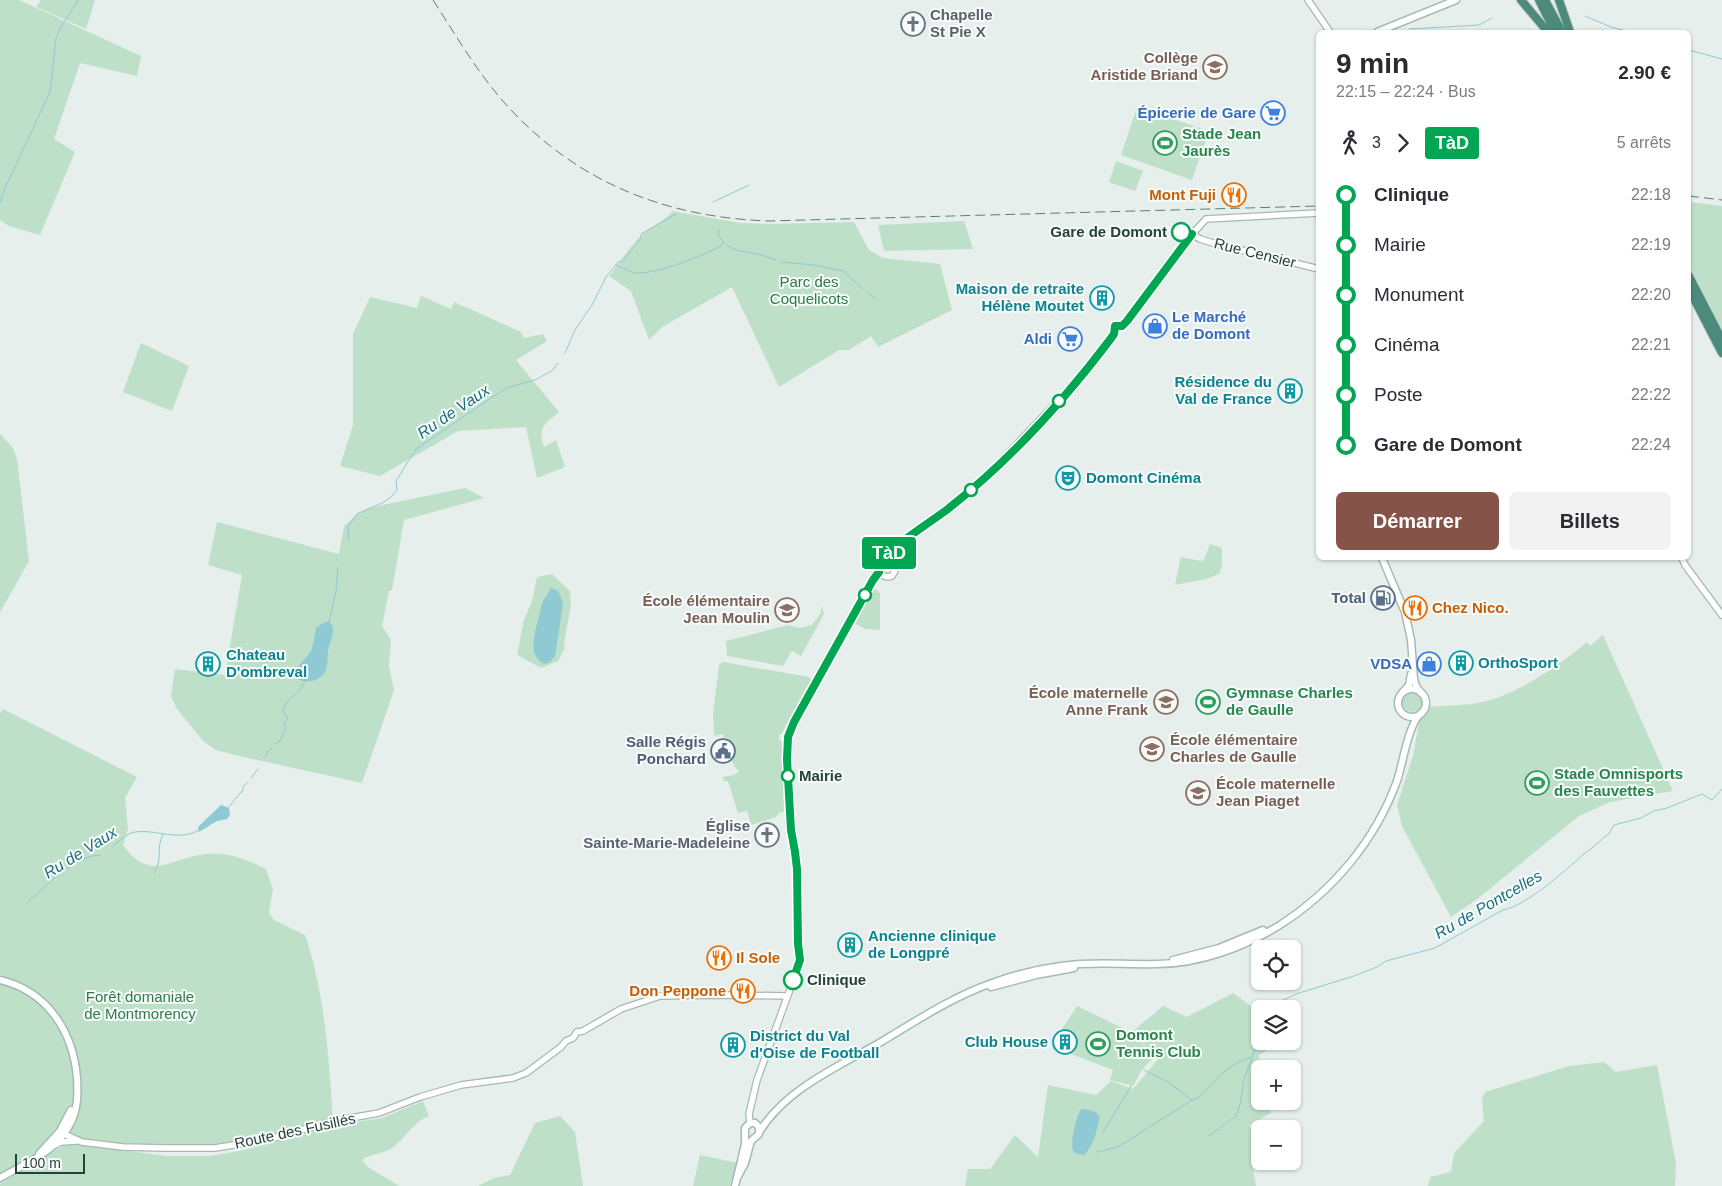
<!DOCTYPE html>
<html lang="fr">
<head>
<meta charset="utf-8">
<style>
	:root { --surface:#fff; --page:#f2f2f3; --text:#2b2b33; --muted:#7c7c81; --accent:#855347 }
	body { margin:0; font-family:Helvetica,sans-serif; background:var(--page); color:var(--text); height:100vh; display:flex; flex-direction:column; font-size:19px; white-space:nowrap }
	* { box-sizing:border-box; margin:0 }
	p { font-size:16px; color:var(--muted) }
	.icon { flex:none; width:28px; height:28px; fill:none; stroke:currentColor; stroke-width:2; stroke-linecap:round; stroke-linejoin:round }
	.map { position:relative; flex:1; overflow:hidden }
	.drawer { position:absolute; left:1316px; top:30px; width:375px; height:530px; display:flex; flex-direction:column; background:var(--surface); border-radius:8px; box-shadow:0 1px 4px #0004 }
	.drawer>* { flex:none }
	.badge { padding:0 10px; border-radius:4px; font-size:18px; line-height:32px }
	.buttons { position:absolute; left:1251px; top:940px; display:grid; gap:10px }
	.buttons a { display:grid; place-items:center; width:50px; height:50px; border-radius:8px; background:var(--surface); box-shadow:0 1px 4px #0004; font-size:25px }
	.scale { position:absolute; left:15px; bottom:12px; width:70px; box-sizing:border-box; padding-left:5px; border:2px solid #24423a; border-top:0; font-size:14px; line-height:18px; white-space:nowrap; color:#24423a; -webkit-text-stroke:4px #f7fbf9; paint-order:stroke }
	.map>.badge { position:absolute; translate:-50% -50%; box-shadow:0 0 0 2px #fff }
	.legs { display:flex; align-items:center; gap:8px; height:55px; padding:0 20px; font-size:16px }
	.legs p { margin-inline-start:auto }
	.head { display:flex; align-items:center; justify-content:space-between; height:85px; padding:0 20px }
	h1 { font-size:28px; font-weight:700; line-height:38px }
	.primary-button { display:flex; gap:10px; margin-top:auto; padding:10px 20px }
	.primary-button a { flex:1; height:58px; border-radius:8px; background:var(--accent); color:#fff; font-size:20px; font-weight:700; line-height:58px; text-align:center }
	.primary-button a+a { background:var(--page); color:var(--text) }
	ul { padding:0 20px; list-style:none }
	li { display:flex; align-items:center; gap:18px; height:50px; font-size:19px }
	li i { display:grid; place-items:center; width:8px; height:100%; margin:0 6px; background:currentColor }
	li i::after { content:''; width:12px; height:12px; margin:-6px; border:4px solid; border-radius:50%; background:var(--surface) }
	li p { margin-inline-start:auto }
	li:first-child i { background:linear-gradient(#0000 50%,currentColor 0) }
	li:last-child i { background:linear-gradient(currentColor 50%,#0000 0) }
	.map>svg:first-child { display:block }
	.green { fill:#bfe0c8 }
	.water { fill:#8ec9d4 }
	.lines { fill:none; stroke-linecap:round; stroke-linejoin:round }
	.stream { stroke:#8ec9d4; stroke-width:1 }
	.tertiary-casing { stroke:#a8b8b2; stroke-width:8 }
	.secondary-casing { stroke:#a4bbb3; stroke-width:9 }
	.trunk-casing { stroke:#c2cac8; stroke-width:10 }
	.tertiary { stroke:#fff; stroke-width:5.5 }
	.secondary { stroke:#fff; stroke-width:6 }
	.trunk { stroke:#4c8a7c; stroke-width:8 }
	.rail { stroke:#5f7d75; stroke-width:1; stroke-dasharray:10 5; stroke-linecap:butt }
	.line-1-casing { stroke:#fff; stroke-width:11 }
	.line-1 { stroke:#00a651; stroke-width:8 }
	.stop-1-dot { fill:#fff; stroke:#00a651; stroke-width:2.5 }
	.labels { text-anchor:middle; stroke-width:4; stroke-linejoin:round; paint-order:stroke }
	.worship-label { font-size:15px; font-weight:bold; fill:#5b616d; stroke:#f7fbf9; text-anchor:start }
	.education-label { font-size:15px; font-weight:bold; fill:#785e54; stroke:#f7fbf9; text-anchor:end }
	.shop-label { font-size:15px; font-weight:bold; fill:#366cbe; stroke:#f7fbf9; text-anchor:end }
	.leisure-label { font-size:15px; font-weight:bold; fill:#27864d; stroke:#f7fbf9; text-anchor:start }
	.food-label { font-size:15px; font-weight:bold; fill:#c56008; stroke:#f7fbf9; text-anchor:end }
	.stop-label { font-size:15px; font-weight:bold; fill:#24423a; stroke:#f7fbf9; text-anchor:start }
	.street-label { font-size:15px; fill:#24423a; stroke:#f7fbf9 }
	.park-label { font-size:15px; fill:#2d7a4b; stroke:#f7fbf9 }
	.culture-label { font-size:15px; font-weight:bold; fill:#0d838f; stroke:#f7fbf9; text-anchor:start }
	.service-label { font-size:15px; font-weight:bold; fill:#4e5e75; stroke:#f7fbf9; text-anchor:end }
	.water-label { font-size:16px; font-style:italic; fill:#1c6f80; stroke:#f7fbf9 }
</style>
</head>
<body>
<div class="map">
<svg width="1722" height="1186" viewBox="0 0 1722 1186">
	<rect width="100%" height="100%" fill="#e6efeb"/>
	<g class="green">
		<polygon points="0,0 19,0 141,56 137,76 80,63 54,139 75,152 40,235 9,226 0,220"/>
		<polygon points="41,0 95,0 86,29 36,7"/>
		<polygon points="1137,107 1209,131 1192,180 1121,155"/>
		<polygon points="1116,161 1143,171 1135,191 1109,182"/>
		<polygon points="1689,202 1722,206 1722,329 1689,266"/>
		<path d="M672,211l68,12 29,1 85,-2 15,28 14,8 57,6 12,46 -74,37 -7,-11 -22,14h-10l-60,37 -47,-100 -70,40 -13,13 -18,-49 -22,-15c11,-14 22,-31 35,-43 7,-6 25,-15 28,-22z"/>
		<polygon points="964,221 973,249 884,251 878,225"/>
		<path d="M421,296l30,13 3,-7 67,30 3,6 19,-4 4,7 -31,19 43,52c-14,13 -22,14 -15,35l12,-7 9,27 -28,11 -11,-51 -68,4 -78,45 -40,-10 13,-41v-91l17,-37 47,11z"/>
		<polygon points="141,343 189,366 172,411 123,392"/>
		<polygon points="0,434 13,448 17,459 29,561 0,612"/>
		<polygon points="465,488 484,498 404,520 392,590 389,591 382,626 391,640 389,666 394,690 362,783 235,755 216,750 203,741 177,709 171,696 175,669 225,675 242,575 208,565 217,522 339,554 344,526 357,514 368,508"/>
		<polygon points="1210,544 1222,548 1222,566 1219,574 1206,579 1175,585 1181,557 1201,561 1204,560"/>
		<polygon points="552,574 570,591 571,605 564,643 565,648 558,661 541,668 517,655 524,620 532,601 537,577"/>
		<polygon points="874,589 877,590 880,594 880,630 865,629 854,623"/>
		<polygon points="822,606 824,614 801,656 792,651 783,666 727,656 726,641 788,625 799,628 812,625 820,614"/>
		<path d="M1603,635l70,156 -63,11 -31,14 -103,84 -25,17 -49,-91 -5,-21 16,-49 7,-39 9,-10c18,-2 37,-1 54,-5 35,-8 77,-37 104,-60l3,4z"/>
		<path d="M723,662l86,15 2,3 -29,53 -3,2v4l3,3 2,70 -5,1 -3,4 -25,8 -4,-14 -9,2 -10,-32h-4l-2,-4 12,-2 5,-4c-9,-6 -10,-22 -12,-33h-3l-1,-4 -9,2 -1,-21 6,-50z"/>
		<circle cx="1412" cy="702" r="10"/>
		<path d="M3,709l134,68 -12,21 3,31 -5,16c28,39 48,12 84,9 24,-2 38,5 59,15l7,20 -4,23 5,8 31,15c20,59 24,123 28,186l-90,23 -79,4 -82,-6 -9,-8 -73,39v-459z"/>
		<polygon points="1233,993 1259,1012 1260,1041 1272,1041 1274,1046 1259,1055 1260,1101 1266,1101 1271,1113 1249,1125 1260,1151 1252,1164 1256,1186 965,1186 968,1169 990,1169 1015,1135 1038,1157 1048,1085 1096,1095 1111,1081 1133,1089 1158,1059 1155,1056 1142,1070 1133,1086 1110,1080 1113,1070 1071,1054 1052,1049 1054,1038 1057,1037 1077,1006 1133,1033 1151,1052 1133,1031 1163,1006 1187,1017"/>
		<polygon points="1604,1062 1616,1072 1657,1065 1676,1163 1675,1186 1428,1186 1430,1177 1451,1172 1454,1153 1484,1121 1482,1099 1485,1092 1569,1066"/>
		<path d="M423,1101l6,15c-16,6 -23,22 -37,32 -8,6 -21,5 -30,12l6,7 31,19h-399v-2l67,-41 100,13h43l34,-6 86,-24 52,-8z"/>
		<polygon points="560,1116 575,1132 583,1186 478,1186 494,1178 510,1175 535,1123"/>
		<polygon points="700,1155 738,1163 730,1186 693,1186"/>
	</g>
	<g class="water">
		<path d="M551,588l7,3 5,12 -1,8 -7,45 -5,6 -6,2c-18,-9 -8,-36 -4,-51 1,-5 2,-12 5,-15 2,-4 4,-5 6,-10z"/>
		<path d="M329,621c9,10 0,20 -1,31 -1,4 0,8 -1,12 -1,15 -16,21 -30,15 -4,-15 10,-18 15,-31 2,-6 3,-14 4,-20l7,-5z"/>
		<polygon points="221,805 229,808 230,815 227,819 217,821 199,832 198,827"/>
		<path d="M1085,1109l11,3 4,5c-4,15 -5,27 -16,38l-10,-2c-5,-10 2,-33 6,-43z"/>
	</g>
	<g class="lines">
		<g class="stream">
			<polyline points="1585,16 1611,27 1630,32"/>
			<polyline points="1409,29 1479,25 1492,18"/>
			<polyline points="1689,50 1722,59"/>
			<polyline points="0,202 6,186 50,92 56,38 61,27 78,0"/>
			<polyline points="713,202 749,185"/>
			<path d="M723,242c11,10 20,9 34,12 6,1 12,4 19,6"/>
			<polyline points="781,262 814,265 843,271 863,289"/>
			<path d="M616,265c7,3 15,8 22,8 22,0 64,-17 83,-27l2,-4 -5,-8 1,-5"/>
			<polyline points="867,292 876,299"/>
			<polyline points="565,353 575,330 592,305 606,277 619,261 622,262 641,238 641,234 676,214"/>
			<polyline points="349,540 348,527 357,514 382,503 390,498 397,490 396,481 416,449 506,388 535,380 553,370 558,363"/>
			<polyline points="329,622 336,591 338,567"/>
			<path d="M275,744l5,-3 6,-12 -2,-6 4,-4 -5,-8c3,-15 17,-15 22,-30"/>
			<polyline points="263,758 267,755 267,752 272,748"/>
			<polyline points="251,778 258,769"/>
			<polyline points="228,808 241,792 243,791 243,787 248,782"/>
			<path d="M112,847c6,-5 15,-14 23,-15 21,-3 45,10 64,-2"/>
			<path d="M154,873c10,-15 1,-23 9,-39"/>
			<path d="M27,903c19,-17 47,-47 73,-48"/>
			<path d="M1273,1009l8,-8 18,-8 55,-17 23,-9 9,-6 49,-13 68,-38c25,-5 61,-39 80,-55 7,-6 15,-11 21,-18l5,-3 5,-9 27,-7 13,-7 13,-3 35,-14 10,6 10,-11"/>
			<path d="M1144,1070l24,12 24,18 6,-2c15,-16 32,-36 54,-41l8,-20"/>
			<polyline points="1102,1134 1131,1086"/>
			<polyline points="1209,1136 1236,1116 1240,1105 1244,1079 1252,1058"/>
			<polyline points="1097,1152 1118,1147 1192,1100"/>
		</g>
		<g class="tertiary-casing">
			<g id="tertiary">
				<polyline points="1308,0 1330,32"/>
				<polyline points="1192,234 1200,239 1213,243 1319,269"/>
				<polyline points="1682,558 1685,565 1722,615"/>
				<polyline points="882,560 891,559 896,563 896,569 892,576 887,577 882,575 878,568 880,562 889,552 982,481 1073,385 1112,337 1115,334 1115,326 1123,326 1125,324 1196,230 1206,219 1319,213"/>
				<polyline points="894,562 896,552 903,544"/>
				<polyline points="750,1123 749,1114 757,1080 800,962 798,944 797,869 795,852 791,830 787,744 794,722 873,580 879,572"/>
				<polyline points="64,1134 82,1142 123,1147 164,1148 215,1148 270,1139 333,1121 379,1113 420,1097 461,1085 513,1078 526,1073 561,1047 566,1041 573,1038 577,1032 583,1031 621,1009 660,996 725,995 787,996"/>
				<polyline points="55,1145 61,1142 77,1141"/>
			</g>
		</g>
		<g class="secondary-casing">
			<g id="secondary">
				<polyline points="1377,32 1456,0"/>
				<polyline points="1382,558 1405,612 1411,640 1414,679 1416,686 1421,693"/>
				<circle cx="1412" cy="703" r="14"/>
				<polyline points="1403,692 1409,685 1411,674"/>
				<polyline points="1173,960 1219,948 1263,930"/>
				<path d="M0,980c47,11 73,51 77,98 1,16 1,33 -8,48 -15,27 -43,37 -69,52"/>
				<polyline points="991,987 1036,975 1074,968"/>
				<path d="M760,1131c26,-42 79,-65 121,-89 35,-21 71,-45 111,-59 22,-8 46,-14 69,-17 32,-5 64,-1 96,-2 43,0 87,-17 123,-39 53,-34 95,-84 117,-144 6,-18 11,-55 23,-67"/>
				<polyline points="39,1154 60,1131 71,1110"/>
				<polyline points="735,1186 745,1144 745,1128 750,1123 755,1123 759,1127 759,1134 751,1141 745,1163 738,1176"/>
			</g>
		</g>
		<g class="trunk-casing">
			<g id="trunk">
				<polyline points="1521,0 1548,32"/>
				<polyline points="1539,0 1555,32"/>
				<polyline points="1545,0 1562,32"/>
				<polyline points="1559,0 1570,32"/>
				<polyline points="1689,276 1722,340"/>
				<polyline points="1689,289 1722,353"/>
			</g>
		</g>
		<use href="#tertiary" class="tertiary"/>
		<use href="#secondary" class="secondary"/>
		<use href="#trunk" class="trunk"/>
		<g class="rail">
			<path d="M433,0c22,34 43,70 69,100 71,81 161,117 266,121l551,-15"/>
			<polyline points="1689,196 1722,200"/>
		</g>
	</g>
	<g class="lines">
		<g class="line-1-casing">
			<path id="line-1" d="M793,980l7,-20 -2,-16 -1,-75 -2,-17 -4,-22 -4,-71 1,-22 6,-15 79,-142 6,-8c0,-3 -1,-4 0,-7 4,-14 57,-46 70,-57 60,-47 117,-110 163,-171l2,-3 1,-8h7l5,-5 65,-87 -11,-2"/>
		</g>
		<use href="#line-1" class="line-1"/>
	</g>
	<defs>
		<g id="church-ring" transform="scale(1.25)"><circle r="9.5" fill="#f7fbf9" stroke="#6b7280" stroke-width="1.5"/><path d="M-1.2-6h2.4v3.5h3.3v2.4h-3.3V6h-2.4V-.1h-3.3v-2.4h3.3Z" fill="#6b7280"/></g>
		<g id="school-ring" transform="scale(1.25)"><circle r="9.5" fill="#f7fbf9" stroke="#8d6e63" stroke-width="1.5"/><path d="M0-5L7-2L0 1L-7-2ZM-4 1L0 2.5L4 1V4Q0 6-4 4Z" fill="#8d6e63"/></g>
		<g id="supermarket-ring" transform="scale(1.25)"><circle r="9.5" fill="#f7fbf9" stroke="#3f7fe0" stroke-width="1.5"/><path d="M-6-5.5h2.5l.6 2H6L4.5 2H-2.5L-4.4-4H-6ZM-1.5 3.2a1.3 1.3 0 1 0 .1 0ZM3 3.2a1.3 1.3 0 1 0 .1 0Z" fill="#3f7fe0"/></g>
		<g id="stadium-ring" transform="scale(1.25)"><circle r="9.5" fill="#f7fbf9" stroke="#2e9e5b" stroke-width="1.5"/><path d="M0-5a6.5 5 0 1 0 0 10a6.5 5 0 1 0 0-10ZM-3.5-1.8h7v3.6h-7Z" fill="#2e9e5b"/></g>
		<g id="restaurant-ring" transform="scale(1.25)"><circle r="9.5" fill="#f7fbf9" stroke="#e8710a" stroke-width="1.5"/><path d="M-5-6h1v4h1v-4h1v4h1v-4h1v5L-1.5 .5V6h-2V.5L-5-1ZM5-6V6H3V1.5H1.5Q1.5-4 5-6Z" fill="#e8710a"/></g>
		<g id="building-ring" transform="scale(1.25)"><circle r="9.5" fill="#f7fbf9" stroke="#0f9aa8" stroke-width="1.5"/><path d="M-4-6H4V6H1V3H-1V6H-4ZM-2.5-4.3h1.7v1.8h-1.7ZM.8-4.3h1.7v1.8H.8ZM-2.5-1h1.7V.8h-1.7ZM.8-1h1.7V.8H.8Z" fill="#0f9aa8"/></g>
		<g id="shop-ring" transform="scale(1.25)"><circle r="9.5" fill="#f7fbf9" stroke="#3f7fe0" stroke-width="1.5"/><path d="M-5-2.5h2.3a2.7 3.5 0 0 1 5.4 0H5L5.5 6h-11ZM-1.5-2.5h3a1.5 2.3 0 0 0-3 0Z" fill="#3f7fe0"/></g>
		<g id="theatre-ring" transform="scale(1.25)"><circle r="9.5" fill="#f7fbf9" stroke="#0f9aa8" stroke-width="1.5"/><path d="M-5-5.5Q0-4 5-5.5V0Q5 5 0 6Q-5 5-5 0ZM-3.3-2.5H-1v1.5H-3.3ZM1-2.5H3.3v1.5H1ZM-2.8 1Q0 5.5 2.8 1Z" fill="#0f9aa8"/></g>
		<g id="fuel-ring" transform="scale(1.25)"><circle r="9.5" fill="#f7fbf9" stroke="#5c6f8a" stroke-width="1.5"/><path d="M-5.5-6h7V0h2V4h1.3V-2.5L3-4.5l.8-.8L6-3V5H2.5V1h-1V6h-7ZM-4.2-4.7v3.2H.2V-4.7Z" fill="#5c6f8a"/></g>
		<g id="civic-ring" transform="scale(1.25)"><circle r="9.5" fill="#f7fbf9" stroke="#5c6f8a" stroke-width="1.5"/><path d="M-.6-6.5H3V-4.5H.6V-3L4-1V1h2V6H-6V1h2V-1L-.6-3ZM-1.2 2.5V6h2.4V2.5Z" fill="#5c6f8a"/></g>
	</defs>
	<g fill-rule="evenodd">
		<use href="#church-ring" x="913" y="24"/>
		<use href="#school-ring" x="1215" y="67"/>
		<use href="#supermarket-ring" x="1273" y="113"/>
		<use href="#stadium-ring" x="1165" y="143"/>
		<use href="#restaurant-ring" x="1234" y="195"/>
		<use href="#building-ring" x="1102" y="298"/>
		<use href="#shop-ring" x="1155" y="326"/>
		<use href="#supermarket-ring" x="1070" y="339"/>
		<use href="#building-ring" x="1290" y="391"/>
		<use href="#theatre-ring" x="1068" y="478"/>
		<use href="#fuel-ring" x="1383" y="598"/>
		<use href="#restaurant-ring" x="1415" y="608"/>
		<use href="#school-ring" x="787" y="610"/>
		<use href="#building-ring" x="1461" y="663"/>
		<use href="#building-ring" x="208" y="664"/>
		<use href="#shop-ring" x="1429" y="664"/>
		<use href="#school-ring" x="1166" y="702"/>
		<use href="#stadium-ring" x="1208" y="702"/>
		<use href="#school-ring" x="1152" y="749"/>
		<use href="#civic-ring" x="723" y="751"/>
		<use href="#stadium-ring" x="1537" y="783"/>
		<use href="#school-ring" x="1198" y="793"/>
		<use href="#church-ring" x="767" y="835"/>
		<use href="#building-ring" x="850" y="945"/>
		<use href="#restaurant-ring" x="719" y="958"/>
		<use href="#restaurant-ring" x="743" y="991"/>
		<use href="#building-ring" x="1065" y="1042"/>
		<use href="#stadium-ring" x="1098" y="1044"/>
		<use href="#building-ring" x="733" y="1045"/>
	</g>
	<g class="stop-1-dot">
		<circle cx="1181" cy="232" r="9"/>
		<circle cx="1059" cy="401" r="6"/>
		<circle cx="971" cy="490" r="6"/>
		<circle cx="865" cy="595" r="6"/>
		<circle cx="788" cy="776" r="6"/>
		<circle cx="793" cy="980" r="9"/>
	</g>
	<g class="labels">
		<g class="worship-label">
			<text x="930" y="20">Chapelle<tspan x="930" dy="17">St Pie X</tspan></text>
			<text x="750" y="831" text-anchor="end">Église<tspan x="750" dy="17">Sainte-Marie-Madeleine</tspan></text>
		</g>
		<g class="education-label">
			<text x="1198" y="63">Collège<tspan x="1198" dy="17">Aristide Briand</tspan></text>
			<text x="770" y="606">École élémentaire<tspan x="770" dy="17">Jean Moulin</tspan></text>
			<text x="1148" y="698">École maternelle<tspan x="1148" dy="17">Anne Frank</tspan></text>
			<text x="1170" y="745" text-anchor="start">École élémentaire<tspan x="1170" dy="17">Charles de Gaulle</tspan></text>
			<text x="1216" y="789" text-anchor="start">École maternelle<tspan x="1216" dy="17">Jean Piaget</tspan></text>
		</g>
		<g class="shop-label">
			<text x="1256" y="118">Épicerie de Gare</text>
			<text x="1172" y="322" text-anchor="start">Le Marché<tspan x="1172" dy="17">de Domont</tspan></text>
			<text x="1052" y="344">Aldi</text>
			<text x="1412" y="669">VDSA</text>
		</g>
		<g class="leisure-label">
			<text x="1182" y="139">Stade Jean<tspan x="1182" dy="17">Jaurès</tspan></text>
			<text x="1226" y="698">Gymnase Charles<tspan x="1226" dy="17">de Gaulle</tspan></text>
			<text x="1554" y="779">Stade Omnisports<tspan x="1554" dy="17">des Fauvettes</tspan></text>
			<text x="1116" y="1040">Domont<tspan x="1116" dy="17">Tennis Club</tspan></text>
		</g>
		<g class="food-label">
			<text x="1216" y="200">Mont Fuji</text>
			<text x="1432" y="613" text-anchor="start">Chez Nico.</text>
			<text x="736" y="963" text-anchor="start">Il Sole</text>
			<text x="726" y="996">Don Peppone</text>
		</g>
		<g class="stop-label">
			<text x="1167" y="237" text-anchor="end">Gare de Domont</text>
			<text x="799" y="781">Mairie</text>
			<text x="807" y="985">Clinique</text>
		</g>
		<g class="street-label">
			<text transform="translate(1255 253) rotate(14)" y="5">Rue Censier</text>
			<text transform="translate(295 1131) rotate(-12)" y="5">Route des Fusillés</text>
		</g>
		<g class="park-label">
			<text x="809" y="287">Parc des<tspan x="809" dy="17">Coquelicots</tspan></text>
			<text x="140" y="1002">Forêt domaniale<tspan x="140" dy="17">de Montmorency</tspan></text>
		</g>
		<g class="culture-label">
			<text x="1084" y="294" text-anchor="end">Maison de retraite<tspan x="1084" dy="17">Hélène Moutet</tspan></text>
			<text x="1272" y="387" text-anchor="end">Résidence du<tspan x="1272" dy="17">Val de France</tspan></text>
			<text x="1086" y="483">Domont Cinéma</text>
			<text x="226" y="660">Chateau<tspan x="226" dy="17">D'ombreval</tspan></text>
			<text x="1478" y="668">OrthoSport</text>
			<text x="868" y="941">Ancienne clinique<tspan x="868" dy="17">de Longpré</tspan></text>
			<text x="750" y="1041">District du Val<tspan x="750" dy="17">d'Oise de Football</tspan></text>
			<text x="1048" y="1047" text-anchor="end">Club House</text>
		</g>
		<g class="service-label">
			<text x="1366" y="603">Total</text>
			<text x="706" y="747">Salle Régis<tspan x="706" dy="17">Ponchard</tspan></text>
		</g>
		<g class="water-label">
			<text transform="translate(453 411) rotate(-34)" y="6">Ru de Vaux</text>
			<text transform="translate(80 852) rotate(-32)" y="6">Ru de Vaux</text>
			<text transform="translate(1488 904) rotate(-30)" y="6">Ru de Pontcelles</text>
		</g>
	</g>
</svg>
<div class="buttons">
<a><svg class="icon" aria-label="locate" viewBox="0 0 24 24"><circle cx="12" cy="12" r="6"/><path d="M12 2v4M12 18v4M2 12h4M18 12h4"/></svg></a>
<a><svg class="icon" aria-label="layers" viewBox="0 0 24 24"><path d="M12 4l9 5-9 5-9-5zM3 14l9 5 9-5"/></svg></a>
<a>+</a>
<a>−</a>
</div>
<div class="scale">100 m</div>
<b class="badge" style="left:889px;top:553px;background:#00a651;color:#fff">TàD</b>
<section class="drawer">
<div class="head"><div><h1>9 min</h1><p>22:15 – 22:24 · Bus</p></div><b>2.90 €</b></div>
<div class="legs"><svg class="icon" aria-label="walk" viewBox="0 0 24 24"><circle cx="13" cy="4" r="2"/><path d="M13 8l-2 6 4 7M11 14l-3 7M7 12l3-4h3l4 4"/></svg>3<svg class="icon" aria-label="forward" viewBox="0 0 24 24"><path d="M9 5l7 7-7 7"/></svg><b class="badge" style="background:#00a651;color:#fff">TàD</b><p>5 arrêts</p></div>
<ul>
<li><i style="color:#00a651"></i><b>Clinique</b><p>22:18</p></li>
<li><i style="color:#00a651"></i><span>Mairie</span><p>22:19</p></li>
<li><i style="color:#00a651"></i><span>Monument</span><p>22:20</p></li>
<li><i style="color:#00a651"></i><span>Cinéma</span><p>22:21</p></li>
<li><i style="color:#00a651"></i><span>Poste</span><p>22:22</p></li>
<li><i style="color:#00a651"></i><b>Gare de Domont</b><p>22:24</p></li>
</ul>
<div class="primary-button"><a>Démarrer</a><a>Billets</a></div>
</section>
</div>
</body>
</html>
